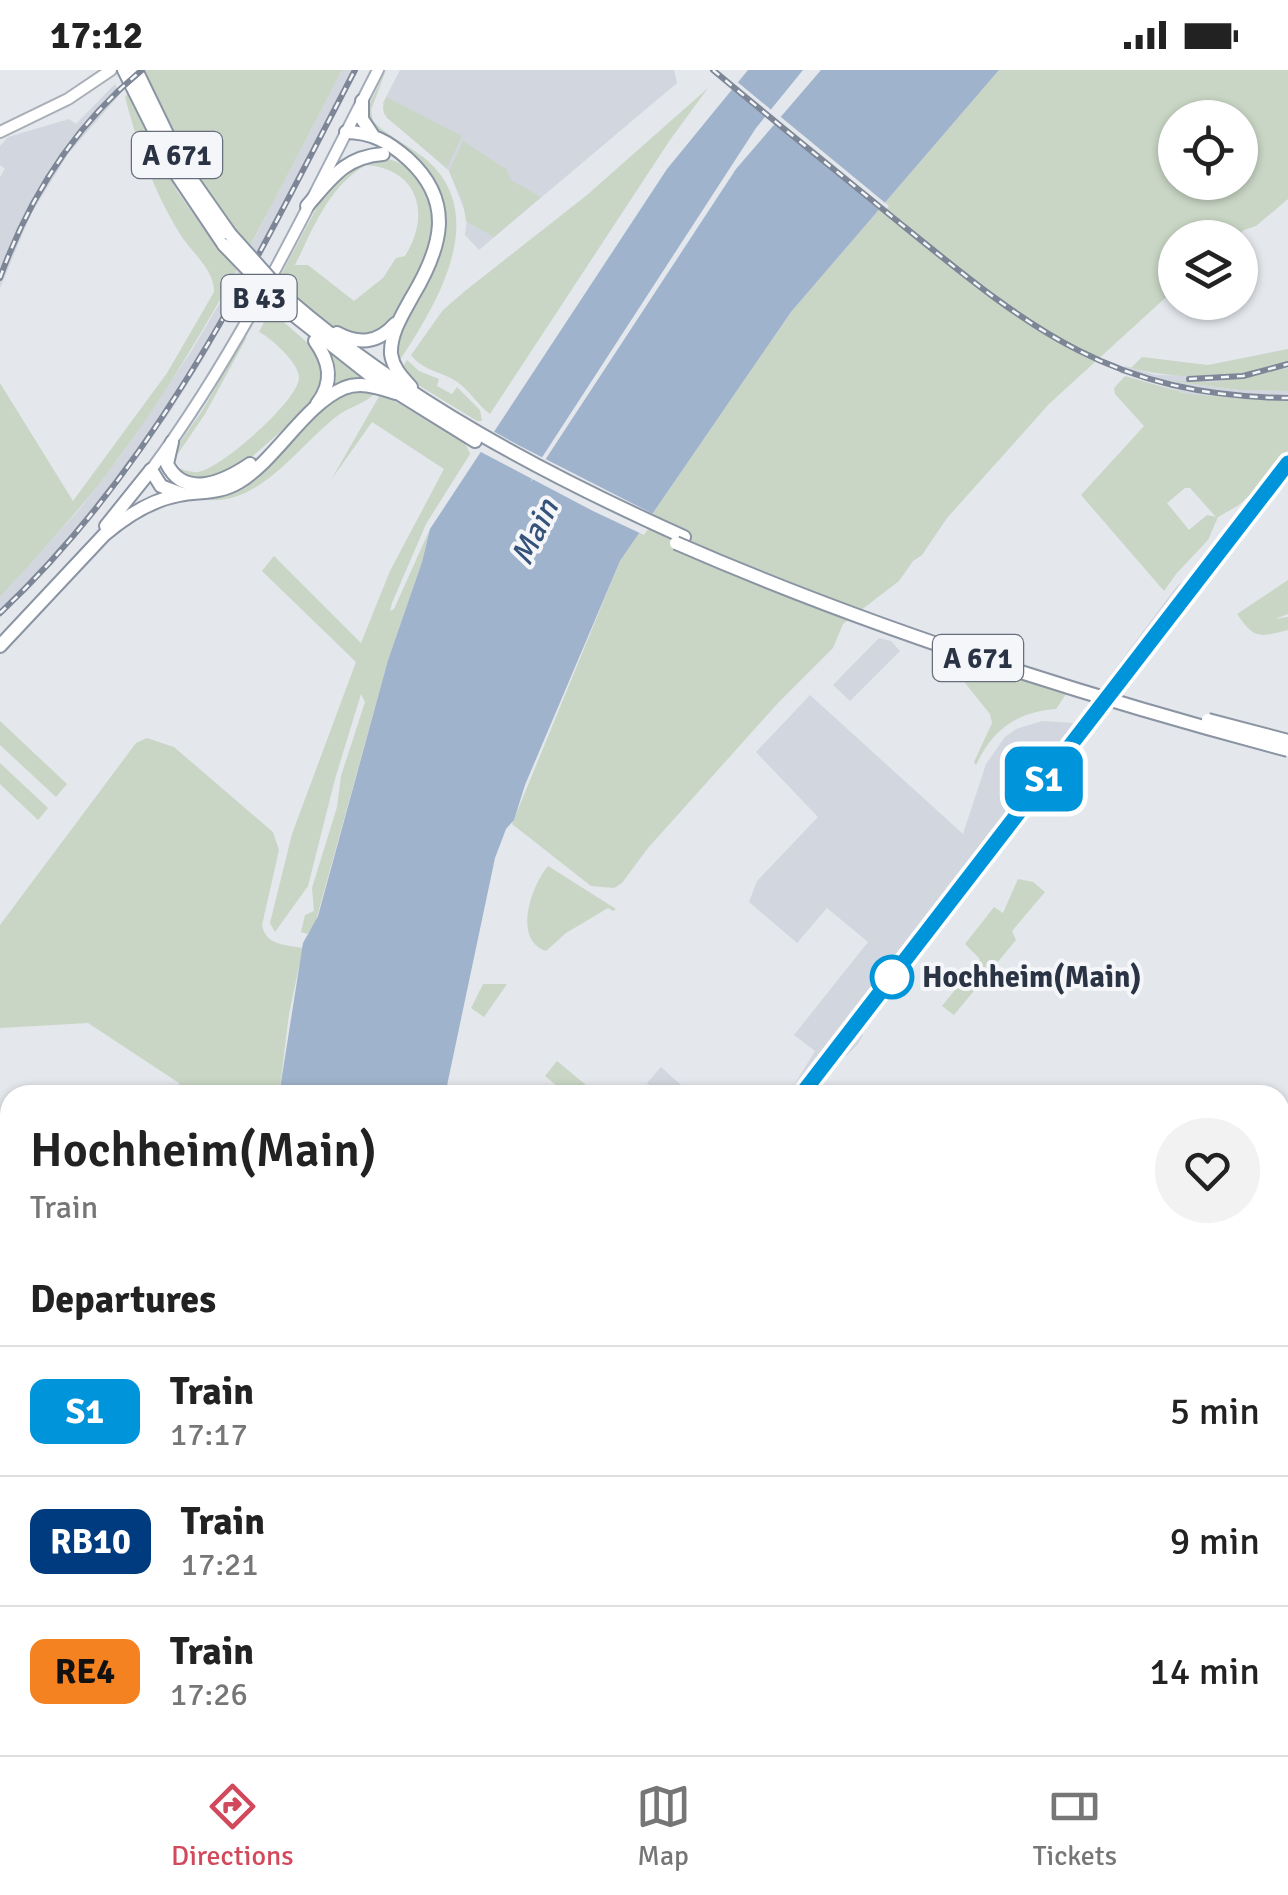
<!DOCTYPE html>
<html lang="en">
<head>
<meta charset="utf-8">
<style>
	:root { --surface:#fff; --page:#f2f2f2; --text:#222; --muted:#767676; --line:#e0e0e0; --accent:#d1495b }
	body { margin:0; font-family:Signika,sans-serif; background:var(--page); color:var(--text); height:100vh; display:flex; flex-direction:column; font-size:38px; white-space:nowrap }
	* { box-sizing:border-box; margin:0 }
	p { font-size:32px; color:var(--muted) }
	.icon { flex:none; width:55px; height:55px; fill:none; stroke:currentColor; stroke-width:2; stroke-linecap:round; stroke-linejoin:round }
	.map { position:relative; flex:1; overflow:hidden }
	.side { position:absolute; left:0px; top:1015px; width:1290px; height:670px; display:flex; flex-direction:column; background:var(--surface); border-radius:30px 30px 0 0; box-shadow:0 2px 8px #0004 }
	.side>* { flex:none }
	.badge { padding:0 20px; border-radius:15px; font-size:35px; line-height:65px }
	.tools { position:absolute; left:1158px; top:30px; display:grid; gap:20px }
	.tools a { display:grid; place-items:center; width:100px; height:100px; border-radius:50%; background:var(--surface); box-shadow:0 2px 8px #0004; font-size:50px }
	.map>.badge { position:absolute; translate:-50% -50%; box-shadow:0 0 0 5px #fff }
	h2 { padding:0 30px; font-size:38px; line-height:90px }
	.round { display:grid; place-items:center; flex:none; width:105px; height:105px; border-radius:52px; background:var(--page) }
	.overview { display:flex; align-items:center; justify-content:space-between; height:170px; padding:0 30px }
	h1 { font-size:48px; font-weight:600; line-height:75px }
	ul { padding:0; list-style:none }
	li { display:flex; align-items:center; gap:30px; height:130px; padding:0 30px; border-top:2px solid var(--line) }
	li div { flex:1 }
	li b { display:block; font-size:38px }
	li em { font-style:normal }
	li .badge { min-width:110px; font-weight:700; text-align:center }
	.status { display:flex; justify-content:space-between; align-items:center; height:70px; padding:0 50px; background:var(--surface); direction:ltr }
	.status svg { height:28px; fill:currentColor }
	.tab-bar { display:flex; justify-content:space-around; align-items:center; height:140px; border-top:2px solid var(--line); background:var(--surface); font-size:28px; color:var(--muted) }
	.tab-bar a { display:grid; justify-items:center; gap:5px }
	.tab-bar .active { color:var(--accent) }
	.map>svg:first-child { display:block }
	.built { fill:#d2d6de }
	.green { fill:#c9d6c5; fill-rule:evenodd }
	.water { fill:#9fb4cc }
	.pier { fill:#e4e7ec }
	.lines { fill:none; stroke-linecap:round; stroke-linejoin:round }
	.secondary-casing { stroke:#a9aeb7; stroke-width:14 }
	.primary-casing { stroke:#a3abb8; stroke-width:14 }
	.highway-casing { stroke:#8b94a3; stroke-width:16 }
	.secondary { stroke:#fff; stroke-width:10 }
	.primary { stroke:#fff; stroke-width:10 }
	.highway { stroke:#fff; stroke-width:12 }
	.rail-casing { stroke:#7d8696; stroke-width:6 }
	.rail { stroke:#f4f6f9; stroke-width:2.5; stroke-dasharray:8; stroke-linecap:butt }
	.highway-bridge-casing { stroke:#8b94a3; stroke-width:16; stroke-linecap:butt }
	.highway-bridge { stroke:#fff; stroke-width:12 }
	.line-casing { stroke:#fff; stroke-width:22 }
	.line { stroke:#0095da; stroke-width:15 }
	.stop-dot { fill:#fff; stroke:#0095da; stroke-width:5 }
	.labels { text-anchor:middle; stroke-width:8; stroke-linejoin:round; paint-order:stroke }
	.shield { fill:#f4f6f9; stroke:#676e7b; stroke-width:2.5 }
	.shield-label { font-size:28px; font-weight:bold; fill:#2b3445 }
	.stop-label { font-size:30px; font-weight:bold; fill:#2b3445; stroke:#f4f6f9; text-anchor:start }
	.water-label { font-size:32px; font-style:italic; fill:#34527a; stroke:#f4f6f9 }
</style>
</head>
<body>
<div class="status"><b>17:12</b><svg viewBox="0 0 49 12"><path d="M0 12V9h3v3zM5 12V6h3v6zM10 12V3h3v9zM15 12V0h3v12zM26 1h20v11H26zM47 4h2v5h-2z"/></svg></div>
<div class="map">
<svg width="1288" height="1685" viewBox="0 0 1288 1685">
	<rect width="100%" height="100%" fill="#e4e7ec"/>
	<g class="built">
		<polygon points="342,0 358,0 204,288 168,345 90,451 0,548 0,527 78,441 122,384 192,280 229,217"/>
		<polygon points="400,0 674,0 677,13 479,180 465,165 467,147 449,101 384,44 383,33"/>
		<polygon points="115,14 120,24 68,84 31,144 0,218 0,107 5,99 0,95 0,76 8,67 69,49 76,54"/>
		<polygon points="1288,292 1288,298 1263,305 1215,312 1177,312 1239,320 1288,321 1288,331 1188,324 1120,303 1125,296 1156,305 1214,306"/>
		<polygon points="1288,380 1288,398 1136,596 1104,636 1090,632 1177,516 1195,501"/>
		<polygon points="879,568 891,571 900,581 850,631 833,615"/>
		<polygon points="810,625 963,764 986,694 1005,667 1016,659 1042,651 1073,653 1066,664 1079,668 871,942 867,951 863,953 858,960 863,965 858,974 846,986 842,978 803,1025 788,1025 815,981 794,965 868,872 827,838 797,873 749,832 757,811 818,747 756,682"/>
		<polygon points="661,997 683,1017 676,1025 661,1025 647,1013"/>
	</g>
	<g class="green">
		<path d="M144,0h198c-68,130 -132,262 -219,382 -37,52 -80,98 -123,145v-214l73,118 94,-128 47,-81c1,-22 -23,-40 -34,-58 -27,-44 -42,-88 -55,-137l3,-4 49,98 43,61 13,-25 -43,-64z"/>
		<path d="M386,0l-15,40 2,11c18,19 44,27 62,47 52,58 -3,143 -37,195l-2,-4 2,-27 40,-75 1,-65 -25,-35 -45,-32v-20z"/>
		<path d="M999,0h289v129l-32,27 -12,4 -9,7 -60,1v51l-126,115 -102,114 -25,37 -9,6 -14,20 -56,43 -10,24 -55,55 -130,145 -26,35 -8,5 -23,-2 -79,-62 108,-263 171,-249zM1175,48h65v64h-65z"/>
		<path d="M708,18l-38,52 -180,274c-11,-8 -19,-21 -30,-30 -16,-13 -35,-11 -49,-29l32,-45 22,-19 122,-96z"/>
		<polygon points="386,27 462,66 447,98 387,48 383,39"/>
		<polygon points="463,71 506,99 511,110 541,127 494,167 466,151 463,132 449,101"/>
		<path d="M383,88c41,6 62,51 49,88 -5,15 -14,29 -21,42 -8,16 -18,42 -37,48 -30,9 -79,-34 -96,-56l46,-86 26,-29zM366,95c53,4 65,50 39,91l-9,2 -13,20 -29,23 -46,-36h-13c19,-38 33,-78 71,-100z"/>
		<path d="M270,240l48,42 7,24 -13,28 -66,58 -25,15 -33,3 -14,-7 -3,-18 31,-44 41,-72 4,-2 -42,77 -32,47 3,6c6,2 15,6 22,5 23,-3 102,-73 101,-95 -1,-15 -28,-39 -40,-45z"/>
		<polygon points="317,272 371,312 334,320 330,316"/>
		<path d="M1288,279v13c-51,17 -105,19 -157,6l11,-11 66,8z"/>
		<polygon points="407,290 419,301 439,309 437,316 452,324 457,317 480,340 482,351 477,351 415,313 402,298"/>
		<polygon points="1288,298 1288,321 1239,320 1170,311 1215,312"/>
		<path d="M1125,306l63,18 100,7v49l-22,30 -27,25 -21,12 -10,23 -32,34 -12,17 -83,-96 63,-69 -29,-32 -1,-6zM1185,418h5l26,29 -9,-2 -18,15 -22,-27z"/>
		<path d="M349,319l26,4c-11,12 -26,13 -39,24 -39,30 -79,93 -135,82l16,-5z"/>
		<polygon points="381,323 465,373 470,384 426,454 392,533 390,541 394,539 430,459 422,492 388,590 315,854 307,864 301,862 305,845 314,841 312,818 337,737 341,706 365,632 361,624 335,709 308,816 275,862 270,853 292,764 356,592 262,501 274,486 361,573 390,501 444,399 372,352 331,410"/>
		<path d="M1288,510v34l-13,5 13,-2v13c-29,7 -33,10 -51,-16z"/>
		<path d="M978,595l88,29 -10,15c-39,3 -63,20 -80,56l-2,-3 18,-39 -2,-9 -29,-36 3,-7z"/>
		<polygon points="0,651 67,714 56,727 0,675"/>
		<path d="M147,668l27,9 99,85 6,18 -17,75c3,20 24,20 41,23l-14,66 -10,81h-101l1,-12 -91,-60 -88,5v-103l136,-182z"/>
		<polygon points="0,693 48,738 38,750 0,714"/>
		<path d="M548,796l68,43 -3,2 -5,-3 -42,25 -20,18c-34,-12 -14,-66 2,-85z"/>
		<polygon points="1018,809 1033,812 1045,822 1012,861 1016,870 954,945 942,936 980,889 965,874 994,837 1003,843"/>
		<polygon points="483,914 507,914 484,947 471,938"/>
		<polygon points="557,991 598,1025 568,1025 545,1006"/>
		<polygon points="14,1675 125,1675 121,1685 7,1685"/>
	</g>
	<g class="water">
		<polygon points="748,0 803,0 756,58 541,389 530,413 736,99 821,0 999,0 791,242 620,491 525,715 514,750 506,759 495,788 445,1025 279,1025 303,873 318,846 388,590 422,492 430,459 667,99"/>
		<polygon points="125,1675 280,1675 276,1685 121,1685"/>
	</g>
	<g class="pier">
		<polygon points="735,10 775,43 770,50 730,17"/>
		<polygon points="776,43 889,136 883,143 770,50"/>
		<polygon points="491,360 520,376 657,446 644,465 593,441 477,380"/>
	</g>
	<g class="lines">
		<g class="secondary-casing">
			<polyline id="secondary" points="0,62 68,29 111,0"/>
		</g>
		<g class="primary-casing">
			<path id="primary" d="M151,400c91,-123 157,-264 227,-400"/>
		</g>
		<g class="highway-casing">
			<g id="highway">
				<polyline points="124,0 175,102 224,175"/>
				<polyline points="136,0 183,97 230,164"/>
				<polyline points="362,31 362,49 372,64"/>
				<path d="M346,62c25,0 43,10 62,27 47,43 34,88 4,138 -10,18 -22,37 -21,57 2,14 11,23 20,33"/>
				<path d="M307,136c24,-27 37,-49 76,-52"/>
				<path d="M289,230c117,101 255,174 395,237"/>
				<polyline points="285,238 375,309 475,371"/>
				<path d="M337,263c22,12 41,10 58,-9"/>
				<path d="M315,271c15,21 19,41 2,63"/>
				<path d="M172,372l-5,22c18,36 58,17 83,0"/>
				<polyline points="151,400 161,416 182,424"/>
				<polyline points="106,456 151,400"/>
				<path d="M0,576l104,-111c21,-18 48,-35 75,-40 22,-4 40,-1 60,-13 38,-23 65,-77 105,-94 18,-7 35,0 52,5"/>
			</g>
		</g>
		<use href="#secondary" class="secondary"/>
		<use href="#primary" class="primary"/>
		<use href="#highway" class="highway"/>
		<g class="rail-casing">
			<g id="rail">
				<path d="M713,0c61,51 122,100 183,150 132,107 213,176 392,178"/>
				<path d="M0,208c29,-81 75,-153 142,-208"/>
				<polyline points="1189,309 1243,306 1288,294"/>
				<path d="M0,543c160,-150 255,-351 355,-543"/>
				<polyline points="796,1025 1288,387"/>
				<polyline points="367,1685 373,1675"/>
			</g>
		</g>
		<use href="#rail" class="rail"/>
		<g class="highway-bridge-casing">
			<g id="highway-bridge">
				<polyline points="230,164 289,230"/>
				<polyline points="224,175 285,238"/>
				<path d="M676,473c197,86 404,152 612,207"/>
				<polyline points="1208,650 1288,671"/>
			</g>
		</g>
		<use href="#highway-bridge" class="highway-bridge"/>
	</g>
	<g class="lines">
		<g class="line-casing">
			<polyline id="line" points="801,1025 1288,393"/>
		</g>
		<use href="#line" class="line"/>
	</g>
	<circle class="stop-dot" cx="892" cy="907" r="20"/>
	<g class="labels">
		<g class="shield">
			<rect x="132" y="62" width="90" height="46" rx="8"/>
			<rect x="221.5" y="205" width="75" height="46" rx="8"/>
			<rect x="933" y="565" width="90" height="46" rx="8"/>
		</g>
		<g class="shield-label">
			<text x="177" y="95">A 671</text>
			<text x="259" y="238">B 43</text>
			<text x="978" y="598">A 671</text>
		</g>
		<g class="stop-label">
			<text x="922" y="917">Hochheim(Main)</text>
		</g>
		<g class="water-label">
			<text transform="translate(534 462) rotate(-64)" y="11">Main</text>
		</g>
	</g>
</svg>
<div class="tools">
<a><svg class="icon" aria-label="locate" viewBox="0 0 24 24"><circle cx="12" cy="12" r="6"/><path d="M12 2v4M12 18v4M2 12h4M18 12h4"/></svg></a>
<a><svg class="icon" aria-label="layers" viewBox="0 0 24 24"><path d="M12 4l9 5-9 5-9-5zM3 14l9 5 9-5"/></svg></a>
</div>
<b class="badge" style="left:1044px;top:709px;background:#0095da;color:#fff">S1</b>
<section class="side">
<div class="overview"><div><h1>Hochheim(Main)</h1><p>Train</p></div><a class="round"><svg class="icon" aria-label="heart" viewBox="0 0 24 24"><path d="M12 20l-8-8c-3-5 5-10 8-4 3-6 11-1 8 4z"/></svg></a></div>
<h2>Departures</h2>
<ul>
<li><span class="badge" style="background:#0095da;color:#fff">S1</span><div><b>Train</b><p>17:17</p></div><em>5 min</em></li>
<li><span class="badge" style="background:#003b80;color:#fff">RB10</span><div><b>Train</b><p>17:21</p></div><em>9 min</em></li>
<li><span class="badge" style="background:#f58220;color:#111">RE4</span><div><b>Train</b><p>17:26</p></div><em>14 min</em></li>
</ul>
</section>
</div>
<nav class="tab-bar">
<a class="active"><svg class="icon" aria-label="directions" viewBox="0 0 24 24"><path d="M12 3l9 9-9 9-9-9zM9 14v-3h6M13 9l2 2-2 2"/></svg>Directions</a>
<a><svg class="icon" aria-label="map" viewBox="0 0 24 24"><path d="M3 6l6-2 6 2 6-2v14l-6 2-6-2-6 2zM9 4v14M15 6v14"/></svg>Map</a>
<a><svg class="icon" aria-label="tickets" viewBox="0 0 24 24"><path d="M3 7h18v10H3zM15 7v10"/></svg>Tickets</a>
</nav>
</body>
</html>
